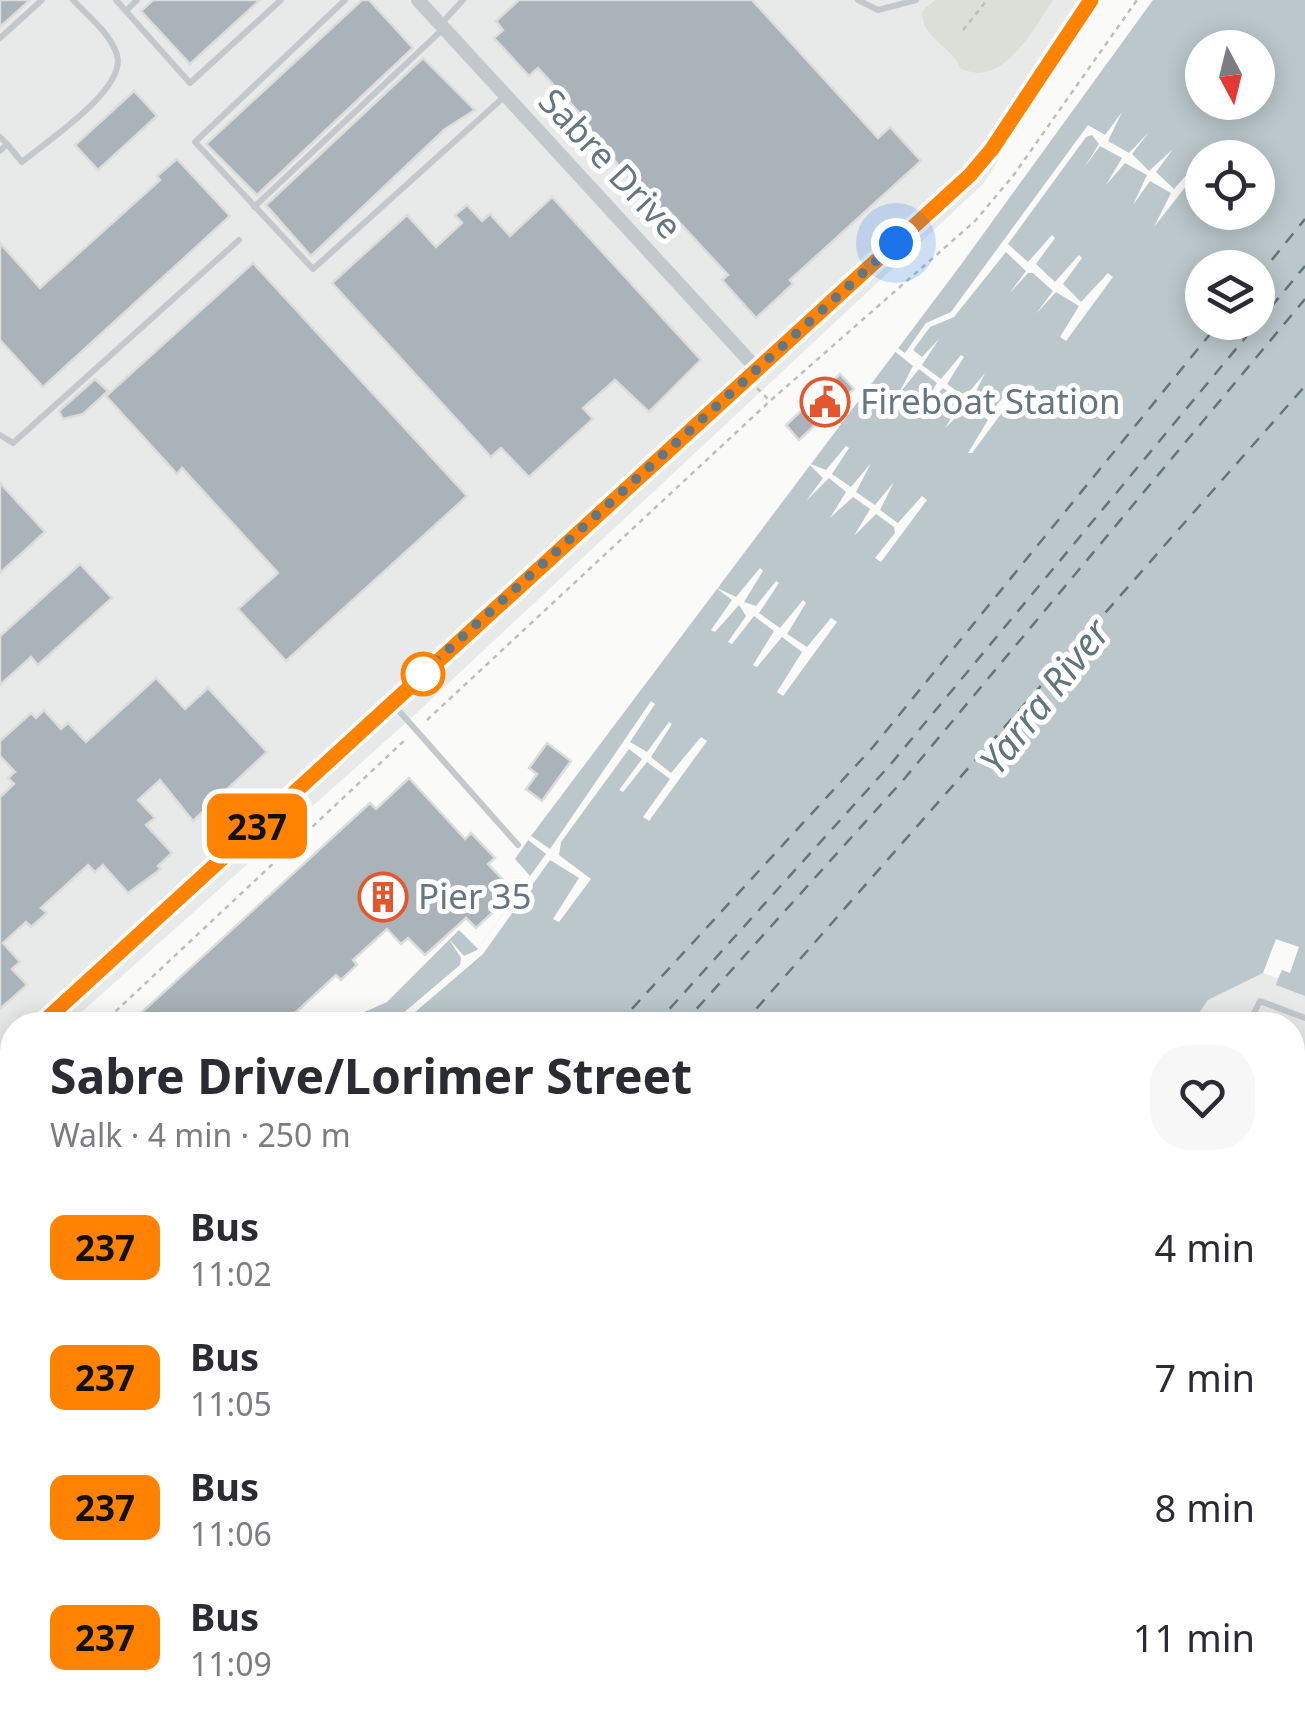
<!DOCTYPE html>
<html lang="en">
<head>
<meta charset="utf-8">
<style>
	:root { --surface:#fff; --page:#f7f7f7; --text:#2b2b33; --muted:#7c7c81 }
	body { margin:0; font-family:"Noto Sans",sans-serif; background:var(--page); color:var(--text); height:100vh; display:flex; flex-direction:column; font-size:38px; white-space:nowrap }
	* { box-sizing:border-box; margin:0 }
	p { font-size:32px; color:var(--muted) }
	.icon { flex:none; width:55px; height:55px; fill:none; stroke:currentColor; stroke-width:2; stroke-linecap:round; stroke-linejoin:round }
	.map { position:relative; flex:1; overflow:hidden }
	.drawer { position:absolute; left:0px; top:1012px; width:1305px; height:712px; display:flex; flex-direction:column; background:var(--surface); border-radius:40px 40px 0 0; box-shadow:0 5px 25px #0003 }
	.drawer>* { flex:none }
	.badge { padding:0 20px; border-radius:15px; font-size:35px; line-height:65px }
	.needle { width:65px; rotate:173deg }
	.tools { position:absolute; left:1185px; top:30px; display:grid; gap:20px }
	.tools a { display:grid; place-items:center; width:90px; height:90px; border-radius:50%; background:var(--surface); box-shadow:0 5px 25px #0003; font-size:50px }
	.you { position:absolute; width:50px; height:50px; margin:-25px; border:8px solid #fff; border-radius:50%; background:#1a73e8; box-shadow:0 0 0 15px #1a73e833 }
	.map>.badge { position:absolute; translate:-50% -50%; box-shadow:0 0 0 5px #fff }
	.round { display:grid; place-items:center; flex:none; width:105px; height:105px; border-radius:40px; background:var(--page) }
	.summary { display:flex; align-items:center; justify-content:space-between; height:170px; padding:0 50px }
	h1 { font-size:48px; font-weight:700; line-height:75px }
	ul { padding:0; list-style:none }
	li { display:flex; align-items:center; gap:30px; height:130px; padding:0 50px }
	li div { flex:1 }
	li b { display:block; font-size:38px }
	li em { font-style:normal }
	li .badge { min-width:110px; font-weight:700; text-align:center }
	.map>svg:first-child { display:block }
	.built { fill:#e8e9e9 }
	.green { fill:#dadfd7 }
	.water { fill:#bbc7cb; fill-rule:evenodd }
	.pier { fill:#fafaf8 }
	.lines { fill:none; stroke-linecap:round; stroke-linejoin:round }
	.ferry { stroke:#60757c; stroke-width:2.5; stroke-dasharray:12 10; stroke-linecap:butt }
	.building { fill:#aab3b9; stroke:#dcdcda; stroke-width:2.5 }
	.path { stroke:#bbbfc2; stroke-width:2.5; stroke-dasharray:5 5; stroke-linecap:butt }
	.service { stroke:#c3c8cc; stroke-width:6 }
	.minor { stroke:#c3c8cc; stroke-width:14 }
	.line-casing { stroke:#fff; stroke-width:22 }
	.line { stroke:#ff8200; stroke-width:15 }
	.walk { stroke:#657683; stroke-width:10; stroke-dasharray:0 18 }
	.stop-dot { fill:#fff; stroke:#ff8200; stroke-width:5 }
	.labels { text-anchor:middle; stroke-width:10; stroke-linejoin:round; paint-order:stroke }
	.street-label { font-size:35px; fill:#657683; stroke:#fff }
	.poi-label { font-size:35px; fill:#657683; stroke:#fff; text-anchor:start }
	.water-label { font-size:38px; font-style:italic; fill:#60757c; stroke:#fff }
</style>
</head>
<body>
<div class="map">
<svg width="1305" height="1724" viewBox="0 0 1305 1724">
	<rect width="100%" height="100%" fill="#fafaf8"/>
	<g class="built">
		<polygon points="0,0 1099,0 983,184 408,721 67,1025 12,1025 12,1300 0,1307"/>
		<polygon points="1299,947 1277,984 1305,996 1305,1124 1293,1124 1292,1025 1191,1025 1208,1000 1263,973"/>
		<polygon points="1292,1429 1305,1429 1305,1724 1095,1724 1097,1713 1292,1712"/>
	</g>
	<path class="green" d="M936,0h117c-19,28 -51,90 -93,68 -5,-19 -43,-33 -37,-58z"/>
	<g class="water">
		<path d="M1153,0h152v996l-29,-11 2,-6 -15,-6 -55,27 -17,25h-840l9,-11 27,-12 72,-72 19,19 52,-73 -15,-17 16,-23 429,-570zM1202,48h56v54h-56zM1202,158h56v54h-56zM1202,268h56v54h-56z"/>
		<polygon points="12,1300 12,1712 853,1712 851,1720 870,1724 0,1724 0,1307"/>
	</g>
	<g class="pier">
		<polygon points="1122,112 1108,141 1129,153 1149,132 1132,154 1149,171 1173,149 1156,172 1174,189 1197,163 1201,167 1154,227 1171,193 1150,181 1133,205 1147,175 1125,163 1106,185 1122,158 1100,146 1084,168 1099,144 1092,135 1086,137 1008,244 1028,262 1052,235 1055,238 1036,264 1055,282 1079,255 1082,258 1063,284 1081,302 1108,273 1113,277 1066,341 1060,337 1079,306 1056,292 1036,314 1053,291 1033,273 1028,273 1009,294 1026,271 1006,252 954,317 930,327 913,350 922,357 939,339 922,365 941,379 961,355 964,357 947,384 965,397 985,373 971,401 989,414 1012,387 1018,391 972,453 968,453 988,420 968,406 945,428 962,401 943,388 920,411 937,383 919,369 898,395 913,366 893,350 895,346 905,353 926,323 951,312 1088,125 1105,135"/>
		<polygon points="846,446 849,448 832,474 851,487 871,463 856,492 875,505 894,482 880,510 898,523 922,496 927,500 881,562 875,558 895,533 894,527 876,514 854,536 870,509 853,497 830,518 846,492 829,478 806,501 823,478 808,463 826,470"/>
		<polygon points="760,568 763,571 744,602 756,606 776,581 779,583 759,613 780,628 803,600 806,603 787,634 807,647 831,618 837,622 783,696 777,692 802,652 782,637 757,667 753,665 774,631 754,616 732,644 728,642 746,616 739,605 715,632 711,630 732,600 715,587 736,597"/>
		<polygon points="651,701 655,704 630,742 647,752 669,722 672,724 651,757 671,773 701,737 707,741 649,821 643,817 670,779 647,762 623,792 619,790 642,759 629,749 561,842 559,855 591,879 559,922 553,919 579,878 550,860 483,954 400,1025 389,1025 460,965 461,958 449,939 464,956 477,950 546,854 528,840 531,836 550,849"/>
		<polygon points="1276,939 1299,947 1290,973 1282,970 1278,979 1263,973"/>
	</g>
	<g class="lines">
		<g class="ferry">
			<polyline points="1258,277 1305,219"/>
			<polyline points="617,1025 873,747 1220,322"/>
			<polyline points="655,1025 890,765 1305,266"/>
			<polyline points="682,1025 905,778 1305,299"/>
			<polyline points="742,1025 1305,386"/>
			<polyline points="0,1589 12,1582"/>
			<polyline points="0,1615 12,1608"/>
			<polyline points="0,1644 12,1636"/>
			<polyline points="0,1689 12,1682"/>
		</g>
	</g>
	<g class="building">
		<polygon points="0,0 30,0 0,27"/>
		<polygon points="153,0 260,0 190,64 141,11"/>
		<polygon points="362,0 369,0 413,48 257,195 206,144"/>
		<polygon points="519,0 752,0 878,138 890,127 921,161 790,280 793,284 756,318 722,280 728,275 666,208 661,212 581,123 585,119 538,68 529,76 494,38 503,30 496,21"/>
		<polygon points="423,58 475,110 445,129 311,256 266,205"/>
		<polygon points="134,91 157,116 98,170 75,145"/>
		<polygon points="177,159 230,216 43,387 0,340 0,243 40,288 160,180 157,176"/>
		<polygon points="552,197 701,360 649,412 615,380 583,408 593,419 529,477 501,448 491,457 332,283 407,215 436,247 462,223 455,215 467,205 482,221 490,214 510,236"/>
		<polygon points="253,263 467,496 286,661 238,609 278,573 182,468 177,474 106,396"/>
		<polygon points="840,374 854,389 799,440 786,425"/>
		<polygon points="95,379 108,391 83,414 63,419 59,411"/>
		<polygon points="0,483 45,532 0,573"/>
		<polygon points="80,564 112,598 38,665 31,657 0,685 0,636"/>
		<polygon points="156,678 185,709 208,688 267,752 193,821 160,780 138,800 155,818 146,825 172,853 158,866 161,869 128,893 103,865 95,872 88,865 41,908 47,913 31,927 26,922 3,943 20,962 12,969 27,985 0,1009 0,797 14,784 8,778 15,772 0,756 0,741 31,713 36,718 44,710 61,729 68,723 86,742"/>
		<polygon points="547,743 571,761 542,801 526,789 537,774 529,768"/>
		<polygon points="409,778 465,839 471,833 495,858 488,864 505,882 495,891 504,902 476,928 466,918 425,955 408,938 401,944 387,929 353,960 357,965 341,980 336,975 282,1025 128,1025 370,803 376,809"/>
	</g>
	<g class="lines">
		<g class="path">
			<polyline points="963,30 987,0"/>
			<polyline points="757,388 769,400"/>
			<polyline points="427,720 770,401 975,221 1013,176 1137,0"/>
			<polyline points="101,1025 406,739"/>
			<polyline points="0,1112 12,1105"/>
		</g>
		<g class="service">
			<polyline points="116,0 190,83 281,0"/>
			<polyline points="345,0 195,142 313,269 505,96"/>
			<polyline points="858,0 878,10 916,0"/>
			<polyline points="126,11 137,0"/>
			<polyline points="441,24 463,0"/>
			<polyline points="0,38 42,0"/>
			<polyline points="0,137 7,144 0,151"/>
			<path d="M7,144l15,18c25,-21 105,-73 95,-107 -6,-21 -29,-39 -44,-55"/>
			<polyline points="254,207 443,29"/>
			<polyline points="0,435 13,443 239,240"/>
			<polyline points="392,703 518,845"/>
			<polyline points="1248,1025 1260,1001 1305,1018"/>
			<polyline points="1292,1416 1305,1416"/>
			<polyline points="1292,1455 1305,1461"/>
			<polyline points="1292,1703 1305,1702"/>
		</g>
		<g class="minor">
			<polyline points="418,0 757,369"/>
			<polyline points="40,1025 970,175 992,149 1091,0"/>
			<polyline points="0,1062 12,1050"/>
			<polyline points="1292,1141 1305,1142"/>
			<polyline points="908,1724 910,1712"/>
		</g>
	</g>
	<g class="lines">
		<g class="line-casing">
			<polyline id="line" points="40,1025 970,175 992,149 1091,0"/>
		</g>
		<use href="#line" class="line"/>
		<polyline class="walk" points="423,674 416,679 896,243"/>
	</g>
	<defs>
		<g id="civic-ring" transform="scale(2.5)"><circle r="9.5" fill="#fff" stroke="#e4572e" stroke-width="1.5"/><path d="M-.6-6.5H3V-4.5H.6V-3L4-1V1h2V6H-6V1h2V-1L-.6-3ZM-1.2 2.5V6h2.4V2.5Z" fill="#e4572e"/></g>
		<g id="building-ring" transform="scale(2.5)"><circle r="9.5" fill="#fff" stroke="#e4572e" stroke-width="1.5"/><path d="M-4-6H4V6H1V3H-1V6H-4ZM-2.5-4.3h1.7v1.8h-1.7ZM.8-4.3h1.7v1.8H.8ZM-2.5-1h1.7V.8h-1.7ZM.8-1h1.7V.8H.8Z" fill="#e4572e"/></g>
	</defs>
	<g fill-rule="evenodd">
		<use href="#civic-ring" x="825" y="402"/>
		<use href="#building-ring" x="383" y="897"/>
	</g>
	<circle class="stop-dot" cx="423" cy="674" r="20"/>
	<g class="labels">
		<g class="street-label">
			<text transform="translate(610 164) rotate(47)" y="12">Sabre Drive</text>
		</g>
		<g class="poi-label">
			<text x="860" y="414">Fireboat Station</text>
			<text x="418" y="909">Pier 35</text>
		</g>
		<g class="water-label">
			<text transform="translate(1045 697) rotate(-52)" y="13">Yarra River</text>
		</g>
	</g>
</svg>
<div class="tools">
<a><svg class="needle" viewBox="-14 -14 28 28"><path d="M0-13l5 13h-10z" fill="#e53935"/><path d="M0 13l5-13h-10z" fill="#7c7c81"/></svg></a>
<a><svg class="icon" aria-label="locate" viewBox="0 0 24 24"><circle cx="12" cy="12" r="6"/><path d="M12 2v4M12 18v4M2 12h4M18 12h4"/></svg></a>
<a><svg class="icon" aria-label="layers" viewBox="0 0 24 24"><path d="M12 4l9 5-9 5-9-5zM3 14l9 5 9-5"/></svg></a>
</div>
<div class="you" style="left:896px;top:243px"></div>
<b class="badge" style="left:257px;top:826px;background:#ff8200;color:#111">237</b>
<section class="drawer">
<div class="summary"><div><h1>Sabre Drive/Lorimer Street</h1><p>Walk · 4 min · 250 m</p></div><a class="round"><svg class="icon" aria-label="heart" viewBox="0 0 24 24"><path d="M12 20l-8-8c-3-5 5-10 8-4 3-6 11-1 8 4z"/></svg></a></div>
<ul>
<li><span class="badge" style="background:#ff8200;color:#111">237</span><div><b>Bus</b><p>11:02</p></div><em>4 min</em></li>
<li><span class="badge" style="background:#ff8200;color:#111">237</span><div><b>Bus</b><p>11:05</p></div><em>7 min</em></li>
<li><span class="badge" style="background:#ff8200;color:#111">237</span><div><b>Bus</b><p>11:06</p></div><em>8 min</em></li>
<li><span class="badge" style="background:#ff8200;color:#111">237</span><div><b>Bus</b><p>11:09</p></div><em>11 min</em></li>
</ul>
</section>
</div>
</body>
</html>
